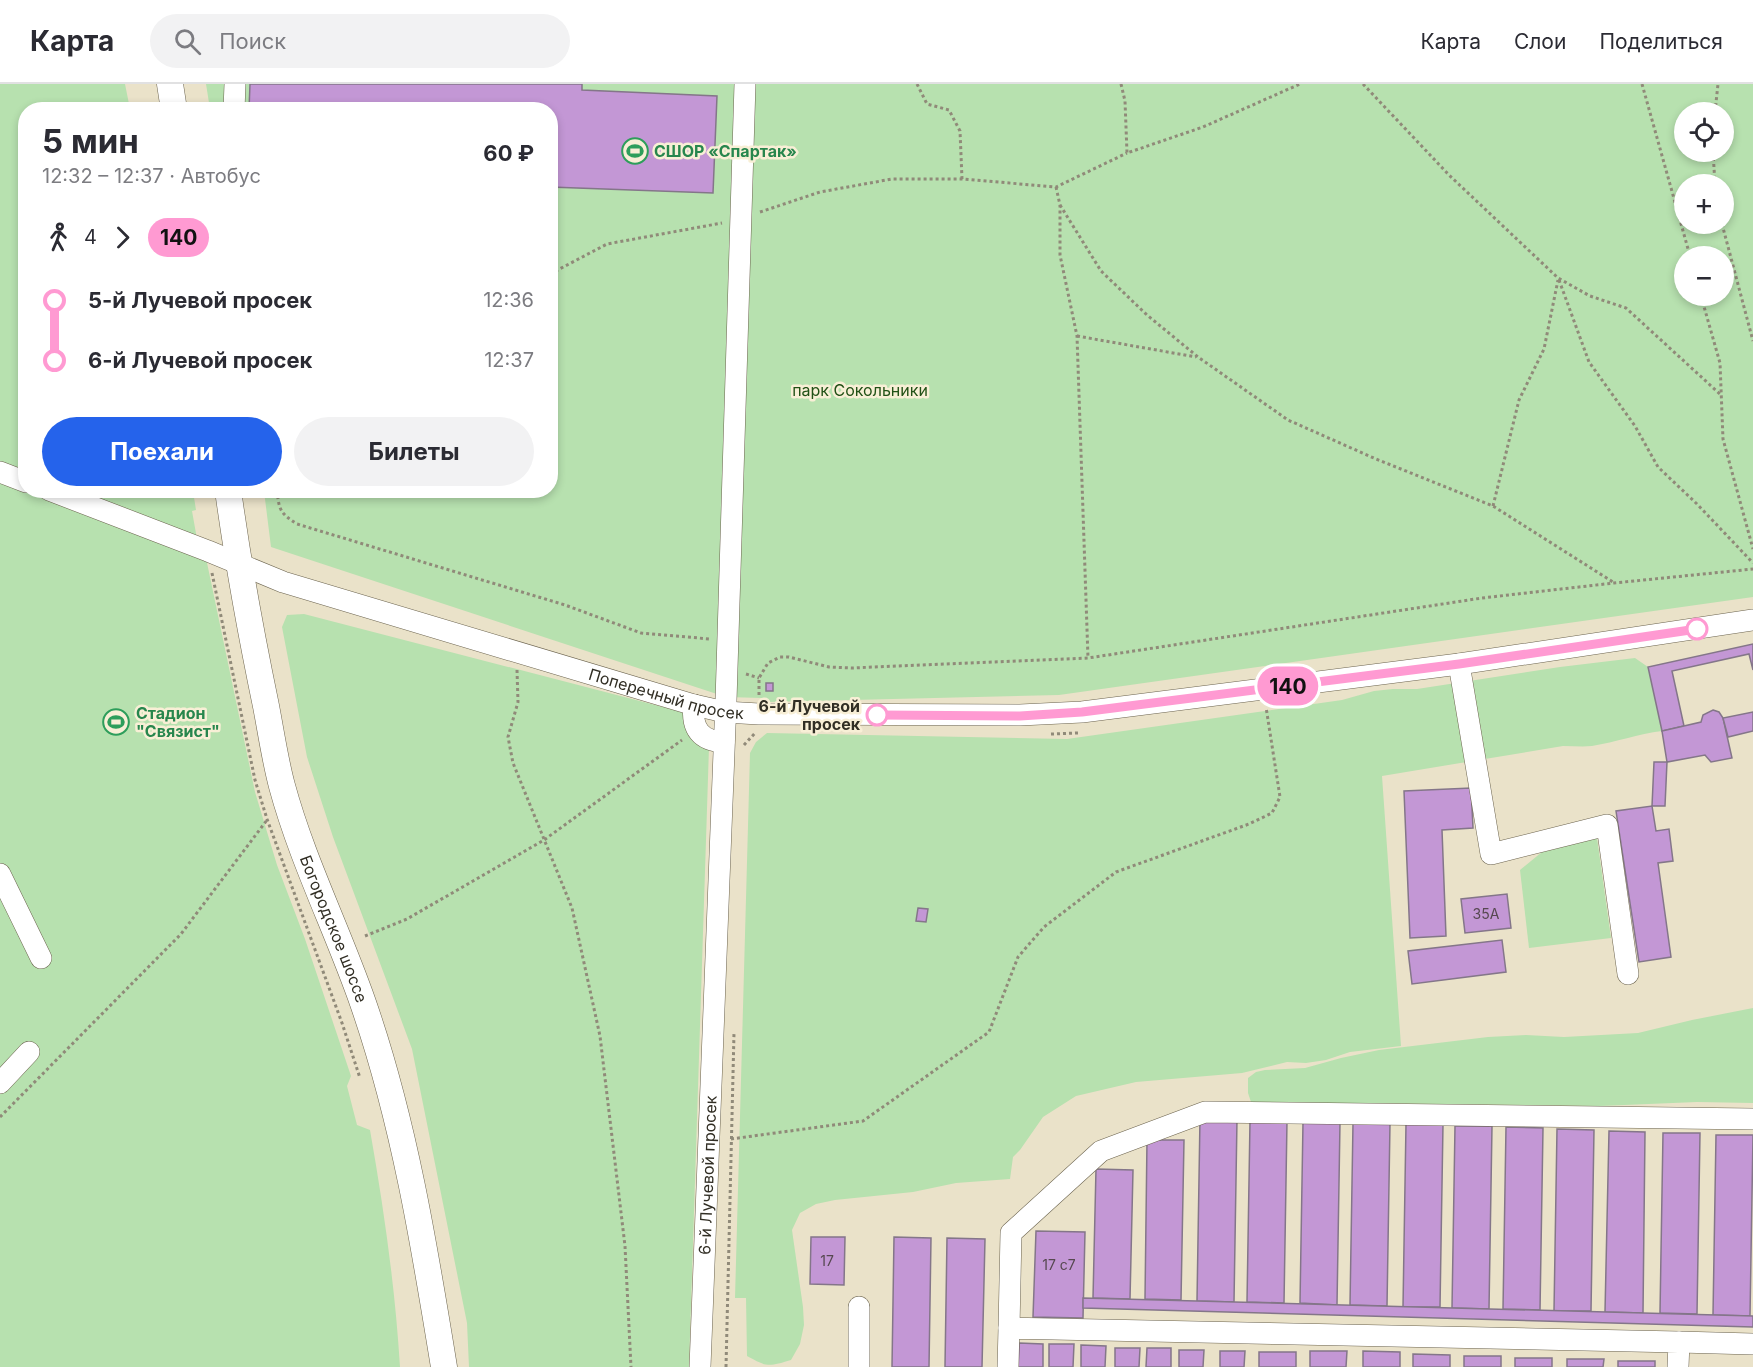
<!DOCTYPE html>
<html lang="ru">
<head>
<meta charset="utf-8">
<style>
	:root { --surface:#fff; --page:#f2f2f3; --text:#2b2b33; --muted:#7c7c81; --line:#e1e1e2; --accent:#2563eb }
	body { margin:0; font-family:Inter,sans-serif; background:var(--page); color:var(--text); height:100vh; display:flex; flex-direction:column; font-size:22px; white-space:nowrap }
	* { box-sizing:border-box; margin:0 }
	p { font-size:20px; color:var(--muted) }
	.icon { flex:none; width:33px; height:33px; fill:none; stroke:currentColor; stroke-width:2; stroke-linecap:round; stroke-linejoin:round }
	.map { position:relative; flex:1; overflow:hidden }
	.side { position:absolute; left:18px; top:18px; width:540px; height:396px; display:flex; flex-direction:column; background:var(--surface); border-radius:24px; box-shadow:0 3px 9px #0003 }
	.side>* { flex:none }
	.badge { padding:0 12px; border-radius:20px; font-size:21px; line-height:39px }
	.buttons { position:absolute; left:1674px; top:18px; display:grid; gap:12px }
	.buttons a { display:grid; place-items:center; width:60px; height:60px; border-radius:50%; background:var(--surface); box-shadow:0 3px 9px #0003; font-size:30px }
	.map>.badge { position:absolute; translate:-50% -50%; box-shadow:0 0 0 3px #fff }
	.legs { display:flex; align-items:center; gap:9px; height:66px; padding:0 24px; font-size:20px }
	.legs p { margin-inline-start:auto }
	.headline { display:flex; align-items:center; justify-content:space-between; height:102px; padding:0 24px }
	h1 { font-size:33px; font-weight:700; line-height:45px }
	.action { display:flex; gap:12px; margin-top:auto; padding:12px 24px }
	.action a { flex:1; height:69px; border-radius:36px; background:var(--accent); color:#fff; font-size:24px; font-weight:700; line-height:69px; text-align:center }
	.action a+a { background:var(--page); color:var(--text) }
	ul { padding:0 24px; list-style:none }
	li { display:flex; align-items:center; gap:21px; height:60px; font-size:22px }
	li i { display:grid; place-items:center; width:9px; height:100%; margin:0 8px; background:currentColor }
	li i::after { content:''; width:15px; height:15px; margin:-8px; border:4px solid; border-radius:50%; background:var(--surface) }
	li p { margin-inline-start:auto }
	li:first-child i { background:linear-gradient(#0000 50%,currentColor 0) }
	li:last-child i { background:linear-gradient(currentColor 50%,#0000 0) }
	header { display:flex; align-items:center; gap:36px; box-sizing:border-box; height:84px; padding:0 30px; background:var(--surface); border-bottom:2px solid var(--line) }
	header strong { font-size:28px }
	nav { display:flex; gap:33px; margin-inline-start:auto; font-size:21px }
	.search { width:420px; height:54px; background:var(--page); display:flex; align-items:center; gap:15px; box-sizing:border-box; padding:0 21px; border-radius:33px; color:var(--muted); font-size:22px }
	.map>svg:first-child { display:block }
	.green { fill:#b7e1af; fill-rule:evenodd }
	.building { fill:#c397d5; stroke:#847689; stroke-width:1.5 }
	.lines { fill:none; stroke-linecap:round; stroke-linejoin:round }
	.minor-casing { stroke:#6b634e; stroke-width:22 }
	.major-casing { stroke:#6b634e; stroke-width:27 }
	.path { stroke:#908a79; stroke-width:3; stroke-dasharray:3 3; stroke-linecap:butt }
	.minor { stroke:#fff; stroke-width:21 }
	.major { stroke:#fff; stroke-width:26 }
	.line-1-casing { stroke:#fff; stroke-width:14 }
	.line-1 { stroke:#ff9ad2; stroke-width:9 }
	.stop-1-dot { fill:#fff; stroke:#ff9ad2; stroke-width:3 }
	.labels { text-anchor:middle; stroke-width:5; stroke-linejoin:round; paint-order:stroke }
	.number-label { font-size:14px; fill:#564850 }
	.leisure-label { font-size:16px; font-weight:bold; fill:#27864d; stroke:#f8efd6; text-anchor:start }
	.park-label { font-size:16px; fill:#215116; stroke:#f8efd6 }
	.street-label { font-size:16px; fill:#312e24; stroke:#f8efd6 }
	.stop-label { font-size:16px; font-weight:bold; fill:#312e24; stroke:#f8efd6; text-anchor:end }
</style>
</head>
<body>
<header>
<strong>Карта</strong>
<div class="search"><svg class="icon" aria-label="search" viewBox="0 0 24 24"><circle cx="10" cy="10" r="6"/><path d="M15 15l6 6"/></svg>Поиск</div>
<nav><a>Карта</a><a>Слои</a><a>Поделиться</a></nav>
</header>
<div class="map">
<svg width="1753" height="1283" viewBox="0 0 1753 1283">
	<rect width="100%" height="100%" fill="#eae2c9"/>
	<g class="green">
		<path d="M0,0h125l5,25 -104,1v380l167,1 3,19 -4,1 8,45 6,2 49,234 22,73 28,74 46,137 -4,10 10,39 13,5c14,80 25,156 30,237h-400z"/>
		<path d="M206,0h1547v513l-694,98 -291,7 -6,-4 -36,-1 -455,-150 -7,-56 286,-1v-380l-340,-1zM1684,28h40v40h-40zM1684,100h40v40h-40zM1684,172h40v40h-40z"/>
		<polygon points="304,530 686,629 709,663 689,1283 469,1283 467,1239 412,965 333,753 307,673 282,543 287,531"/>
		<path d="M1635,574l13,9 14,64c-24,3 -46,11 -70,15 -9,1 -19,0 -29,0l-181,30 19,270 -51,6 -24,8 -20,3 -19,-1 -45,11 -106,9 -60,14 -33,21 -23,33 -7,7 -3,22 -54,4 -43,9 -78,8 -19,4 -16,9 -8,17 11,77 1,18 -4,19 -9,16c-23,7 -24,7 -44,-4l-1,-58h-11l15,-545 6,-11 11,-9 300,6 275,-39 32,-9 19,-2h24l143,-22z"/>
		<polygon points="1597,754 1611,854 1529,864 1520,786 1542,768"/>
		<polygon points="1753,924 1753,1019 1697,1018 1600,1022 1360,1019 1339,1024 1251,1018 1248,1009 1248,994 1256,988 1265,986 1305,984 1341,974 1379,966 1488,953 1526,951 1564,953 1638,949 1692,936"/>
	</g>
	<g class="building">
		<polygon points="250,0 582,0 582,6 717,12 713,109 550,103 550,26 249,26"/>
		<polygon points="1753,560 1753,586 1749,570 1672,587 1684,642 1662,647 1648,583"/>
		<rect x="766" y="599" width="7" height="8"/>
		<polygon points="1713,626 1719,628 1723,634 1732,674 1711,678 1705,671 1667,678 1662,647 1701,638 1703,631"/>
		<polygon points="1753,628 1753,647 1728,653 1723,634"/>
		<polygon points="1654,678 1667,678 1665,722 1652,722"/>
		<polygon points="1471,704 1473,744 1442,746 1446,852 1410,854 1404,707"/>
		<polygon points="1652,722 1656,747 1669,745 1673,777 1658,779 1671,873 1639,878 1616,727"/>
		<polygon points="1507,810 1511,844 1465,849 1461,815"/>
		<polygon points="918,824 928,825 926,838 916,837"/>
		<polygon points="1502,856 1506,888 1412,900 1408,867"/>
		<polygon points="1200,1034 1237,1035 1234,1218 1197,1217"/>
		<polygon points="1250,1037 1287,1037 1284,1219 1247,1218"/>
		<polygon points="1303,1038 1340,1038 1337,1221 1300,1219"/>
		<polygon points="1353,1039 1390,1039 1387,1222 1350,1221"/>
		<polygon points="1406,1040 1443,1040 1440,1223 1403,1223"/>
		<polygon points="1455,1042 1492,1042 1489,1225 1452,1224"/>
		<polygon points="1506,1043 1543,1044 1540,1226 1503,1225"/>
		<polygon points="1557,1045 1594,1046 1591,1227 1554,1227"/>
		<polygon points="1609,1047 1645,1048 1643,1229 1605,1228"/>
		<polygon points="1663,1049 1700,1049 1697,1230 1660,1229"/>
		<polygon points="1716,1051 1753,1051 1750,1232 1713,1231"/>
		<polygon points="1147,1056 1184,1056 1181,1216 1145,1215"/>
		<polygon points="1096,1085 1133,1086 1130,1215 1093,1214"/>
		<polygon points="1036,1147 1085,1148 1083,1234 1033,1233"/>
		<polygon points="811,1153 845,1153 844,1201 810,1200"/>
		<polygon points="894,1153 931,1154 929,1283 892,1283"/>
		<polygon points="947,1154 985,1155 982,1283 945,1283"/>
		<polygon points="1083,1214 1753,1232 1753,1243 1083,1224"/>
		<polygon points="1019,1259 1043,1260 1043,1283 1018,1283"/>
		<polygon points="1049,1260 1074,1260 1073,1283 1049,1283"/>
		<polygon points="1081,1261 1106,1262 1105,1283 1081,1283"/>
		<polygon points="1115,1264 1140,1264 1139,1283 1115,1283"/>
		<polygon points="1147,1264 1171,1264 1171,1283 1146,1283"/>
		<polygon points="1179,1266 1204,1266 1203,1283 1179,1283"/>
		<polygon points="1220,1267 1245,1267 1244,1283 1220,1283"/>
		<polygon points="1310,1267 1347,1267 1346,1283 1310,1283"/>
		<polygon points="1363,1267 1400,1268 1400,1283 1363,1283"/>
		<rect x="1259" y="1268" width="37" height="15"/>
		<polygon points="1413,1270 1450,1271 1450,1283 1413,1283"/>
		<rect x="1464" y="1272" width="37" height="11"/>
		<rect x="1515" y="1274" width="37" height="9"/>
		<polygon points="1567,1275 1604,1275 1603,1283 1567,1283"/>
		<rect x="1618" y="1277" width="37" height="6"/>
	</g>
	<g class="lines">
		<g class="minor-casing">
			<g id="minor">
				<polyline points="234,26 235,0"/>
				<polyline points="0,388 26,398"/>
				<path id="s1" d="M49,406l159,61 75,31 411,123 31,7 34,2 261,1 62,-3 377,-48 294,-44"/>
				<polyline points="1459,580 1491,770 1607,741 1628,890"/>
				<path d="M694,621c-3,24 7,36 30,37"/>
				<polyline points="0,790 41,874"/>
				<polyline points="0,999 29,968"/>
				<polyline points="1009,1244 1011,1149 1101,1067 1205,1028 1753,1035"/>
				<polyline points="1679,1258 1753,1260"/>
				<path id="s2" d="M700,1283l26,-666 19,-617"/>
				<polyline points="859,1283 859,1223"/>
				<polyline points="1008,1283 1009,1244 1679,1258 1678,1283"/>
			</g>
		</g>
		<g class="major-casing">
			<g id="major">
				<polyline points="170,0 174,26"/>
				<path id="s3" d="M228,406c10,73 23,144 38,216 5,26 9,54 16,80 20,74 56,145 81,217 41,118 61,241 81,364"/>
			</g>
		</g>
		<g class="path">
			<polyline points="917,0 927,20 949,26 960,47 962,95"/>
			<polyline points="1121,0 1125,17 1127,69 1203,43 1300,0"/>
			<polyline points="1363,0 1449,91 1558,194 1590,212 1626,224 1721,311"/>
			<polyline points="1642,0 1690,172"/>
			<polyline points="1715,28 1718,0"/>
			<polyline points="1713,68 1715,100"/>
			<polyline points="1056,103 1060,121 1060,171 1077,252 1088,574"/>
			<polyline points="1060,121 1101,187 1147,231 1198,273 1288,336 1376,375 1493,422 1613,498"/>
			<polyline points="760,128 820,108 892,95 962,95 1056,103 1127,69"/>
			<polyline points="1722,140 1753,257"/>
			<polyline points="550,190 607,160 722,139"/>
			<polyline points="1559,196 1589,278 1635,342 1658,383 1697,420 1753,479"/>
			<polyline points="1701,212 1720,279 1723,355 1753,465"/>
			<polyline points="1077,252 1196,273"/>
			<path d="M277,406c2,20 3,23 20,34l268,81 76,28 69,6"/>
			<polyline points="1493,422 1519,316 1544,265 1558,196"/>
			<polyline points="212,489 255,696 267,735 342,939 360,994"/>
			<polyline points="517,586 518,618 508,653 513,679 572,824 600,952 625,1162 631,1283"/>
			<polyline points="746,590 759,594"/>
			<polyline points="759,611 759,594 768,579 780,573 789,573 829,583 851,584 1088,574 1482,514 1614,499 1753,485"/>
			<polyline points="1051,650 1078,649"/>
			<polyline points="744,661 756,648"/>
			<polyline points="365,852 407,835 544,756 682,656"/>
			<polyline points="0,1033 181,850 267,736"/>
			<polyline points="731,1055 863,1037 989,948 1018,873 1044,843 1116,788 1249,740 1272,729 1280,713 1266,623"/>
			<polyline points="726,1283 734,949"/>
		</g>
		<use href="#minor" class="minor"/>
		<use href="#major" class="major"/>
	</g>
	<g class="lines">
		<g class="line-1-casing">
			<polyline id="line-1" points="877,631 1020,632 1082,628 1459,580 1697,545"/>
		</g>
		<use href="#line-1" class="line-1"/>
	</g>
	<defs>
		<g id="stadium-ring" transform="scale(1.35)"><circle r="9.5" fill="#f8efd6" stroke="#2e9e5b" stroke-width="1.5"/><path d="M0-5a6.5 5 0 1 0 0 10a6.5 5 0 1 0 0-10ZM-3.5-1.8h7v3.6h-7Z" fill="#2e9e5b"/></g>
	</defs>
	<g fill-rule="evenodd">
		<use href="#stadium-ring" x="635" y="67"/>
		<use href="#stadium-ring" x="116" y="638"/>
	</g>
	<g class="stop-1-dot">
		<circle cx="1697" cy="545" r="10"/>
		<circle cx="877" cy="631" r="10"/>
	</g>
	<g class="labels">
		<g class="number-label">
			<text x="1486" y="835">35А</text>
			<text x="827" y="1182">17</text>
			<text x="1059" y="1186">17 с7</text>
		</g>
		<g class="leisure-label">
			<text x="654" y="73">СШОР «Спартак»</text>
			<text x="136" y="635">Стадион<tspan x="136" dy="18">"Связист"</tspan></text>
		</g>
		<g class="park-label">
			<text x="860" y="312">парк Сокольники</text>
		</g>
		<g class="street-label">
			<text dy="6" stroke="none"><textPath href="#s1" startOffset="651">Поперечный просек</textPath></text>
			<text dy="6" stroke="none"><textPath href="#s3" startOffset="453">Богородское шоссе</textPath></text>
			<text dy="6" stroke="none"><textPath href="#s2" startOffset="192">6-й Лучевой просек</textPath></text>
		</g>
		<g class="stop-label">
			<text x="860" y="628">6-й Лучевой<tspan x="860" dy="18">просек</tspan></text>
		</g>
	</g>
</svg>
<div class="buttons">
<a><svg class="icon" aria-label="locate" viewBox="0 0 24 24"><circle cx="12" cy="12" r="6"/><path d="M12 2v4M12 18v4M2 12h4M18 12h4"/></svg></a>
<a>+</a>
<a>−</a>
</div>
<b class="badge" style="left:1288px;top:602px;background:#ff9ad2;color:#111">140</b>
<section class="side">
<div class="headline"><div><h1>5 мин</h1><p>12:32 – 12:37 · Автобус</p></div><b>60 ₽</b></div>
<div class="legs"><svg class="icon" aria-label="walk" viewBox="0 0 24 24"><circle cx="13" cy="4" r="2"/><path d="M13 8l-2 6 4 7M11 14l-3 7M7 12l3-4h3l4 4"/></svg>4<svg class="icon" aria-label="forward" viewBox="0 0 24 24"><path d="M9 5l7 7-7 7"/></svg><b class="badge" style="background:#ff9ad2;color:#111">140</b></div>
<ul>
<li><i style="color:#ff9ad2"></i><b>5-й Лучевой просек</b><p>12:36</p></li>
<li><i style="color:#ff9ad2"></i><b>6-й Лучевой просек</b><p>12:37</p></li>
</ul>
<div class="action"><a>Поехали</a><a>Билеты</a></div>
</section>
</div>
</body>
</html>
